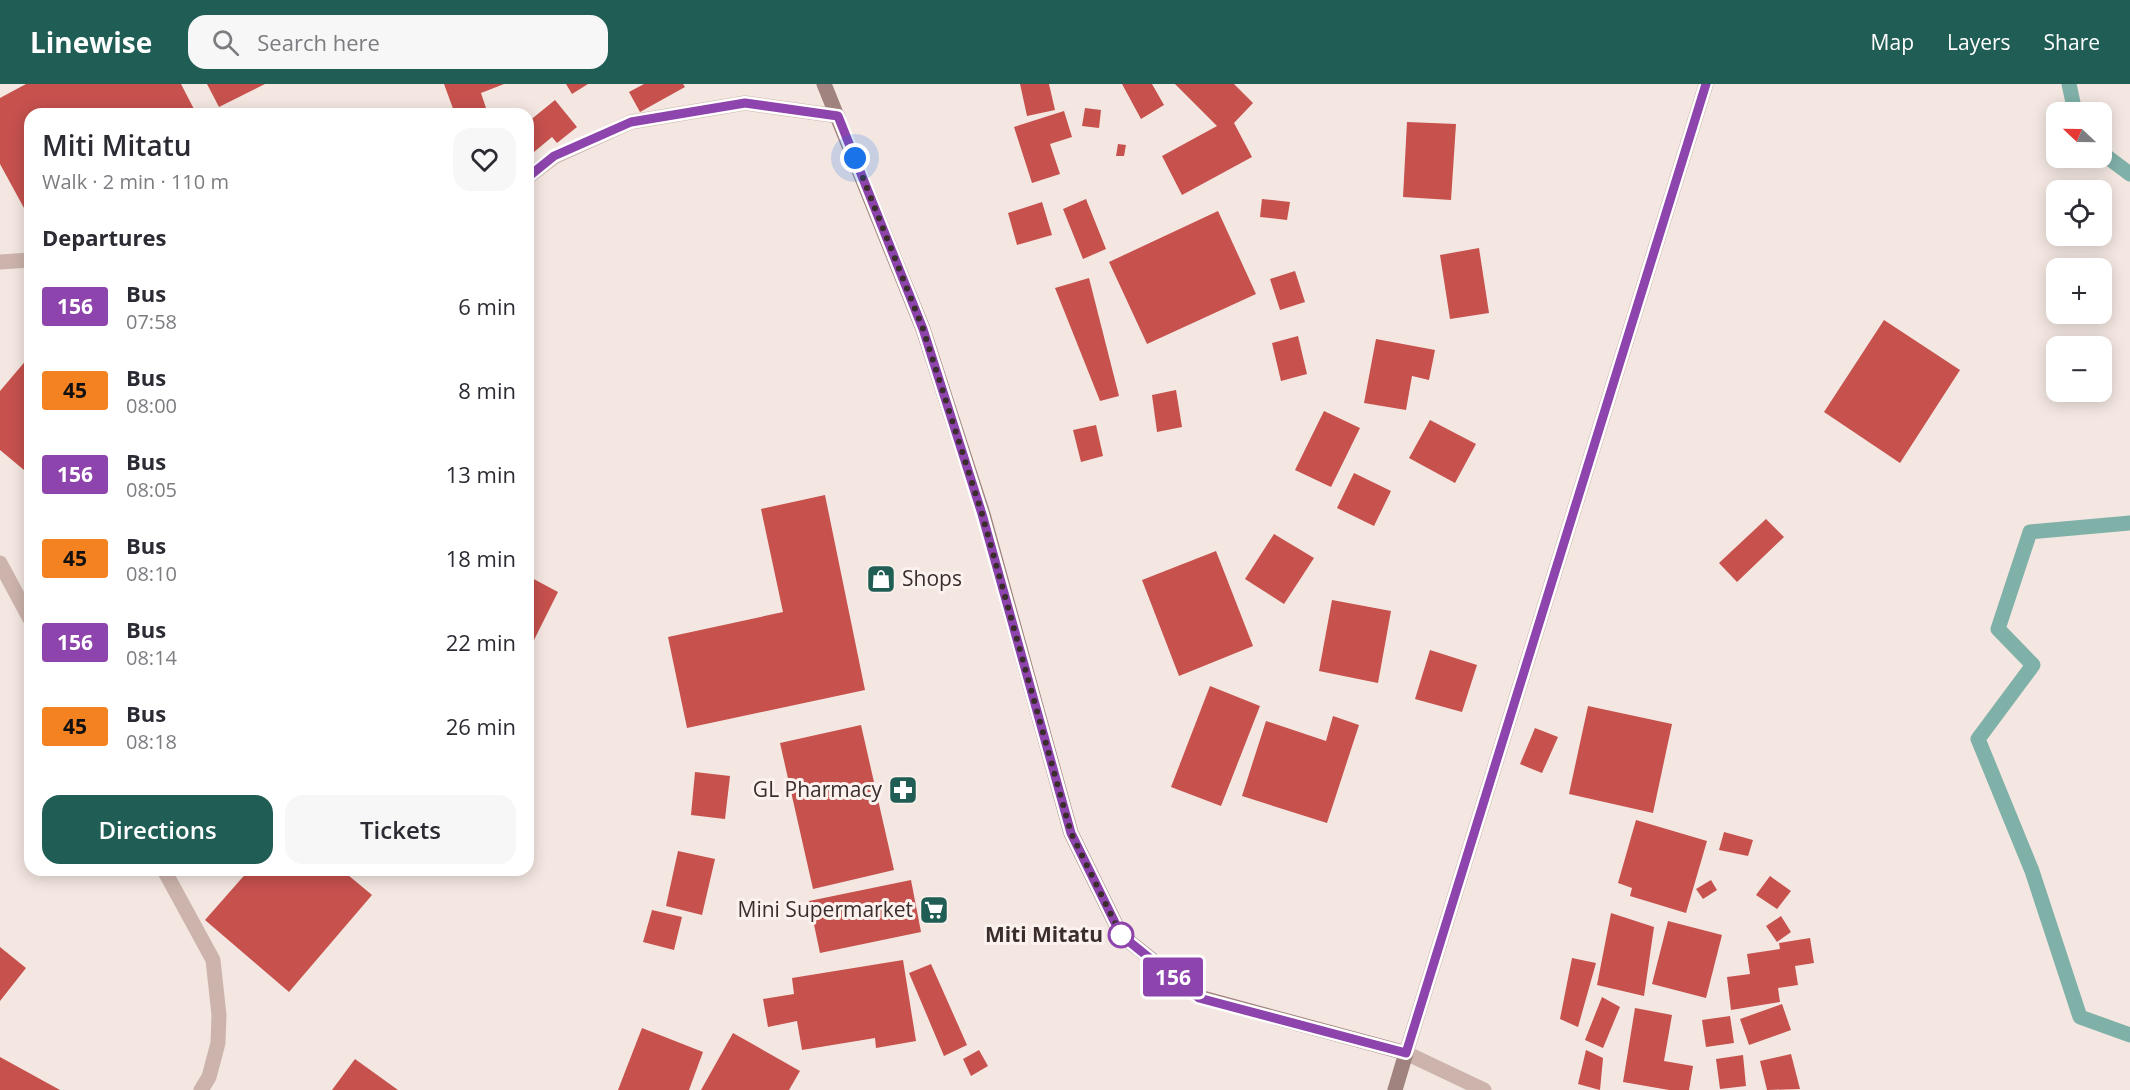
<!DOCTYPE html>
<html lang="en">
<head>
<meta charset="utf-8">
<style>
	:root { --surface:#fff; --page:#f7f7f7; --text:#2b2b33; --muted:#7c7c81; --accent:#205d54 }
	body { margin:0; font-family:"Open Sans",sans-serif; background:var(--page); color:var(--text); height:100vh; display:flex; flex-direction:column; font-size:22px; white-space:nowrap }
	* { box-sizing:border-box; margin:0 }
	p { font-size:20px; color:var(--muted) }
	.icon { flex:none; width:33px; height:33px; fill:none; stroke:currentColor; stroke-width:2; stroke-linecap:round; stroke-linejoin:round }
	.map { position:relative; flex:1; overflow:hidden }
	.drawer { position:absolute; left:24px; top:24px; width:510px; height:768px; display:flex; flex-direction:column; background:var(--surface); border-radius:18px; box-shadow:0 3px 15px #0003 }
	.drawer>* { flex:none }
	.badge { padding:0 12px; border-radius:4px; font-size:21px; line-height:39px }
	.needle { width:39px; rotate:292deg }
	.fabs { position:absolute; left:2046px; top:18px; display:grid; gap:12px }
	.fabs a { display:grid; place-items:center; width:66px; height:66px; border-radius:12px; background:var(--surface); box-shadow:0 3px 15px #0003; font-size:30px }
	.you { position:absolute; width:30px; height:30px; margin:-15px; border:4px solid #fff; border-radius:50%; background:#1a73e8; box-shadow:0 0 0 9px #1a73e833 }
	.map>.badge { position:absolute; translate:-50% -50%; box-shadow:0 0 0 3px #fff }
	h2 { padding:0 18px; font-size:22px; line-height:54px }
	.round { display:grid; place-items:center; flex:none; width:63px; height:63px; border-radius:18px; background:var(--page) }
	.head { display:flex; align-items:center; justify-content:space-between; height:102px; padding:0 18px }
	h1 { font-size:28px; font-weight:600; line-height:45px }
	.primary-button { display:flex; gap:12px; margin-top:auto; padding:12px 18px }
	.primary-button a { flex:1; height:69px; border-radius:18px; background:var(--accent); color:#fff; font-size:24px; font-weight:600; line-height:69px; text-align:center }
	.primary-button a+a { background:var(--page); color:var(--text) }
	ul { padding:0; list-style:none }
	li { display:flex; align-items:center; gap:18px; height:84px; padding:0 18px }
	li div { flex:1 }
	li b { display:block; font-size:22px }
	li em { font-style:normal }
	li .badge { min-width:66px; font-weight:700; text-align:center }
	header { display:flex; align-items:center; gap:36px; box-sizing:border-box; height:84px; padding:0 30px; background:var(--accent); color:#fff }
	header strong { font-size:28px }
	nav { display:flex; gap:33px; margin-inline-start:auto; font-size:21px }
	.search { width:420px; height:54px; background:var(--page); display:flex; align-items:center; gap:15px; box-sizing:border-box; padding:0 21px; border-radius:18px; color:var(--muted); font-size:22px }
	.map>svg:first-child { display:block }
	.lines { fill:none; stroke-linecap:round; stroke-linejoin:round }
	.stream { stroke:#80b1a9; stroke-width:15 }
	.building { fill:#c6514d }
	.minor { stroke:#ccb4ac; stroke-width:15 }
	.tertiary { stroke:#ccb4ac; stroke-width:15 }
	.secondary { stroke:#a0837e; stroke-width:15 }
	.line-casing { stroke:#fff; stroke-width:14 }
	.line { stroke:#8e44ad; stroke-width:9 }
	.walk { stroke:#3b2d2b; stroke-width:6; stroke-dasharray:0 10.8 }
	.stop-dot { fill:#fff; stroke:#8e44ad; stroke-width:3 }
	.labels { text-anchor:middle; stroke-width:6; stroke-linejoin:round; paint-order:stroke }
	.poi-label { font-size:21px; fill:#3b2d2b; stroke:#fbf2ee; text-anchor:end }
	.stop-label { font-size:21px; font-weight:bold; fill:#3b2d2b; stroke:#fbf2ee; text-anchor:end }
</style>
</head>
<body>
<header>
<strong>Linewise</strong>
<div class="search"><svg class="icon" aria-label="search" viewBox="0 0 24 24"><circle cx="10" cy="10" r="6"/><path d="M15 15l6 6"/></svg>Search here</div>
<nav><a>Map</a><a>Layers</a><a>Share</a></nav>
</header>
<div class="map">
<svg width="2130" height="1006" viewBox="0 0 2130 1006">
	<rect width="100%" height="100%" fill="#f4e7e1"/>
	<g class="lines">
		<g class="stream">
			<polyline points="2069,0 2075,28"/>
			<polyline points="2102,69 2130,90"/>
			<polyline points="2130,439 2030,448 1998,545 2033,581 1978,655 2032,787 2080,933 2130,951"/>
		</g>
	</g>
	<g class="building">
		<polygon points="26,0 181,0 196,29 30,30 30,121 24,124 0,80 0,14"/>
		<polygon points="207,0 265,0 219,23"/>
		<polygon points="444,0 504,0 481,9 488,30 455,30"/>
		<polygon points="566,0 588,0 572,10"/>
		<polygon points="644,0 683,0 685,3 640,28 629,8"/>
		<polygon points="1020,0 1049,0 1055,26 1027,32"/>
		<polygon points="1122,0 1152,0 1164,21 1141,35"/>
		<polygon points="1175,0 1234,0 1253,19 1234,39 1252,73 1182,111 1162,72 1217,42"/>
		<polygon points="555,16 577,43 557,59 552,53 528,73 528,38"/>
		<polygon points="1085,24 1101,26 1099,44 1082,42"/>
		<polygon points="1064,27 1072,53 1050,60 1060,90 1032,99 1014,43"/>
		<polygon points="1407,38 1456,40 1451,116 1403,113"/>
		<polygon points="1118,60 1126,61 1124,72 1116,72"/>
		<polygon points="1086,115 1106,165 1083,175 1063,125"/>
		<polygon points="1262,115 1290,118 1287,136 1260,133"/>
		<polygon points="1042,118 1052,151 1017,161 1008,129"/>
		<polygon points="1218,127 1256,210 1147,260 1109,178"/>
		<polygon points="1479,164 1489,229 1450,235 1440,171"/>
		<polygon points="1295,187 1305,218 1280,226 1270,195"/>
		<polygon points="1089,194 1119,312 1100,317 1055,204"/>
		<polygon points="1884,236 1960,286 1900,379 1824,328"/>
		<polygon points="1298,252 1307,290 1281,297 1272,259"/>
		<polygon points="1376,255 1435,266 1429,296 1412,292 1406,326 1364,319"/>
		<polygon points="28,274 30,276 30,391 0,366 0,307"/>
		<polygon points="1176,306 1182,343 1157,348 1152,311"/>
		<polygon points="1324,327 1360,344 1331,403 1295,386"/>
		<polygon points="1430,336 1476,360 1455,399 1409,374"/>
		<polygon points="1096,341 1103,372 1081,378 1073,346"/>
		<polygon points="1354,389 1391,407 1374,442 1337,424"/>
		<polygon points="825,411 865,606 687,644 668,553 783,528 761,425"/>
		<polygon points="1766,435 1784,453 1737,498 1719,479"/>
		<polygon points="1274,450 1314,474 1284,520 1245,495"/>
		<polygon points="1216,467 1253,562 1179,592 1142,496"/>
		<polygon points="528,492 558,508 528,568"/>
		<polygon points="1332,516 1391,527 1378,599 1319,587"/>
		<polygon points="1430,566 1477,581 1462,628 1415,615"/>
		<polygon points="1210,602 1260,622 1221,722 1171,703"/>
		<polygon points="1588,622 1672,640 1653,729 1569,710"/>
		<polygon points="1333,632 1359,641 1327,739 1242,712 1266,637 1326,657"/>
		<polygon points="861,641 894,786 813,805 780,659"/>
		<polygon points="1535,644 1558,653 1542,689 1520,680"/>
		<polygon points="695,688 730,692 725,735 691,731"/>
		<polygon points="1636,736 1707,757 1686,829 1630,812 1632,804 1618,799"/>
		<polygon points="1724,748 1753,756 1748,772 1719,766"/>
		<polygon points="678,767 715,775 702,831 666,822"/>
		<polygon points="249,786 342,786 372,811 289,908 205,836"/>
		<polygon points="1770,792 1791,807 1777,825 1756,811"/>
		<polygon points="911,796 921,848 820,869 809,817"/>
		<polygon points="1711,796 1717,806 1703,815 1696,805"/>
		<polygon points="652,826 682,833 674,866 643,858"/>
		<polygon points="1611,829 1654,843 1644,912 1597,901"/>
		<polygon points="1781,832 1791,848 1777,858 1766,842"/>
		<polygon points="1668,837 1722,851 1706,914 1652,900"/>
		<polygon points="1810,854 1814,879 1795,882 1798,901 1778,904 1780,918 1731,926 1727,893 1750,890 1747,870 1780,865 1779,859"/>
		<polygon points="0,863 26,884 0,917"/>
		<polygon points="1572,874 1596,879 1578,943 1560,935"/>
		<polygon points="903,876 916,957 876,964 875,954 802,966 797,937 768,943 763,915 794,910 792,894"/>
		<polygon points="931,880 967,961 944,972 909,889"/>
		<polygon points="1602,913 1620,923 1603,964 1585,956"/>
		<polygon points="1782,920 1791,946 1749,961 1740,935"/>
		<polygon points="1635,924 1672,931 1664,977 1693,982 1689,1006 1669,1006 1623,998"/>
		<polygon points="1730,932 1734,959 1706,963 1702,936"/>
		<polygon points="642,944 703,968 689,1006 618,1006"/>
		<polygon points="733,949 800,987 789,1006 701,1006"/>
		<polygon points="979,966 988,982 971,992 963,975"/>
		<polygon points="1586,966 1603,974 1600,1006 1578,1000"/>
		<polygon points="1791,970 1800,1005 1767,1006 1760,977"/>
		<polygon points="1743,971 1746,1002 1720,1005 1716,975"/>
		<polygon points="0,973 60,1006 0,1006"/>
		<polygon points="355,975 398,1006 332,1006"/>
	</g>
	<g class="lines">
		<g class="minor">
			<polyline points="528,93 554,73 631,38 745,19 838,32"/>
			<polyline points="0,178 30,176"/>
			<polyline points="0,479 30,535"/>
			<polyline points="164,786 213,876 219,931 218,959 209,993 201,1006"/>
			<polyline points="1406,969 1484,1006"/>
		</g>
		<polyline class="tertiary" points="1406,969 1706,0"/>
		<polyline class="secondary" points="824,0 923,245 983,430 1071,749 1121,851 1199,913 1406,969 1395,1006"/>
	</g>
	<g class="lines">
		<g class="line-casing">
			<polyline id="line" points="528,93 554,72 631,38 745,19 838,32 923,245 982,430 1071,749 1121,851 1199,914 1406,969 1706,0"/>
		</g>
		<use href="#line" class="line"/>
		<polyline class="walk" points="855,74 923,245 982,430 1071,749 1121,851"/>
	</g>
	<defs>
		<g id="shop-square" transform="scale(1.5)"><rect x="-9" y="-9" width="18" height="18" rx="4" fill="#205d54" stroke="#fbf2ee"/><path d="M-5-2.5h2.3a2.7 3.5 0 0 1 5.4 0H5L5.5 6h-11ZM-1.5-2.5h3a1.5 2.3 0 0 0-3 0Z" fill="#fff"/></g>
		<g id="pharmacy-square" transform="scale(1.5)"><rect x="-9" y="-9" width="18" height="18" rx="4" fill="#205d54" stroke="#fbf2ee"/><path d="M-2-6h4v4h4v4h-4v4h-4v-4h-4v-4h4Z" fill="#fff"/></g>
		<g id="supermarket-square" transform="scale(1.5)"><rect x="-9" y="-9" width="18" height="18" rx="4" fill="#205d54" stroke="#fbf2ee"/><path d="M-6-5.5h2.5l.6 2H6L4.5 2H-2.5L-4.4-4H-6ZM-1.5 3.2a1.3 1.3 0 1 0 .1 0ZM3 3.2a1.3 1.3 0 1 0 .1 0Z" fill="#fff"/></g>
	</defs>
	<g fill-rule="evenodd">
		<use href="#shop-square" x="881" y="495"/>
		<use href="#pharmacy-square" x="903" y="706"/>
		<use href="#supermarket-square" x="934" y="826"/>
	</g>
	<circle class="stop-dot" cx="1121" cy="851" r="12"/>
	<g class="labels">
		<g class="poi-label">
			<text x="902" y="502" text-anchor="start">Shops</text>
			<text x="882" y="713">GL Pharmacy</text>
			<text x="913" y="833">Mini Supermarket</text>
		</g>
		<g class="stop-label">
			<text x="1103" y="858">Miti Mitatu</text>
		</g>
	</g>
</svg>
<div class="fabs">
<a><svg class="needle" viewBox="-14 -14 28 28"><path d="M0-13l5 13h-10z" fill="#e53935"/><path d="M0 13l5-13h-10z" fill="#7c7c81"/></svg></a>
<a><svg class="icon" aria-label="locate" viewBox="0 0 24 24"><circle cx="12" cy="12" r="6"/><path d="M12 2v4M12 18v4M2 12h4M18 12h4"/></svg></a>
<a>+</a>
<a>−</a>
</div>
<div class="you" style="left:855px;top:74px"></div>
<b class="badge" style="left:1173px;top:893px;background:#8e44ad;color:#fff">156</b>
<section class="drawer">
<div class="head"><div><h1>Miti Mitatu</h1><p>Walk · 2 min · 110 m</p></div><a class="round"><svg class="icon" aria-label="heart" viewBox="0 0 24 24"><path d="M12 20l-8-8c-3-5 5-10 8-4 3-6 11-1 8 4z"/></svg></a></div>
<h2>Departures</h2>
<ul>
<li><span class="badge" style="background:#8e44ad;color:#fff">156</span><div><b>Bus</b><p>07:58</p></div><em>6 min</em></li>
<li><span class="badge" style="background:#f58220;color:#111">45</span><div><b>Bus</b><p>08:00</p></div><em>8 min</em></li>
<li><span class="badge" style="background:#8e44ad;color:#fff">156</span><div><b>Bus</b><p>08:05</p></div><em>13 min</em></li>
<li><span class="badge" style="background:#f58220;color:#111">45</span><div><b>Bus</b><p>08:10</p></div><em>18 min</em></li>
<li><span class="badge" style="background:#8e44ad;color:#fff">156</span><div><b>Bus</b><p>08:14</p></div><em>22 min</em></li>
<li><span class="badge" style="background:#f58220;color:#111">45</span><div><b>Bus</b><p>08:18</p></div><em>26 min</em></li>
</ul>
<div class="primary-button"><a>Directions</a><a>Tickets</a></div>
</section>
</div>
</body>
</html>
